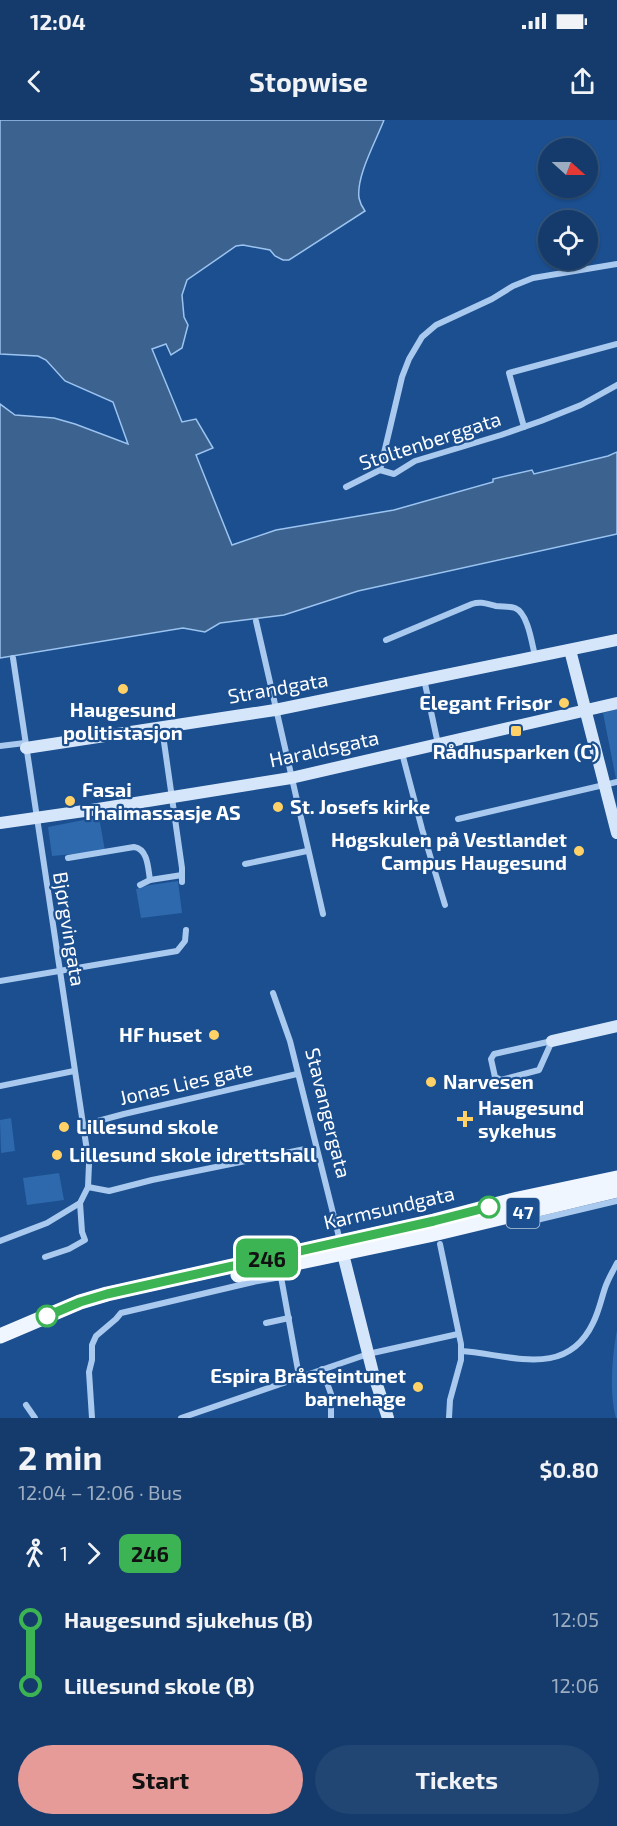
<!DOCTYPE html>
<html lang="en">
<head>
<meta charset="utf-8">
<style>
	:root { --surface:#143b6b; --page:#214673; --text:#f1f3f6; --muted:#9dadc1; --line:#33557e; --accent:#e69b98 }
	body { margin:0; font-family:"Exo 2",sans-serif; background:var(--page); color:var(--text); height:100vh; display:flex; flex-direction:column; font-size:22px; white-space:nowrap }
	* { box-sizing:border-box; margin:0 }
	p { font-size:20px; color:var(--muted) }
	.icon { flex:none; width:33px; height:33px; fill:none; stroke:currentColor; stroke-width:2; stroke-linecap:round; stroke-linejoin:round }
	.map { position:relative; height:1298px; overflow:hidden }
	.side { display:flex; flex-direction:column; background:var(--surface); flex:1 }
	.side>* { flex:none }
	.badge { padding:0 12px; border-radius:9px; font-size:21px; line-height:39px }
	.needle { width:39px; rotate:111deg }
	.tools { position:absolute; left:538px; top:18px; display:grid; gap:12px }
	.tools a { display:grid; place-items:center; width:60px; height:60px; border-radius:50%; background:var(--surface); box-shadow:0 2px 4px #0004,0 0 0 2px var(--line); font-size:30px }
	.map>.badge { position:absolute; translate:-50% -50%; box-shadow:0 0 0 3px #fff }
	.legs { display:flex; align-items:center; gap:9px; height:66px; padding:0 18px; font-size:20px }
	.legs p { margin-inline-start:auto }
	.summary { display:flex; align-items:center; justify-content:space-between; height:102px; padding:0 18px }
	h1 { font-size:33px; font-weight:700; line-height:45px }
	.action { display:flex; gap:12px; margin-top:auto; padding:12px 18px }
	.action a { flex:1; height:69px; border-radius:36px; background:var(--accent); color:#111; font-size:24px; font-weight:700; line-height:69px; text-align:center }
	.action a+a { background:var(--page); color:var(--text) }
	ul { padding:0 18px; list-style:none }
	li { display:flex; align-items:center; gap:21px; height:66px; font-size:22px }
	li i { display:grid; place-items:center; width:9px; height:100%; margin:0 8px; background:currentColor }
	li i::after { content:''; width:15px; height:15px; margin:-8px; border:4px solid; border-radius:50%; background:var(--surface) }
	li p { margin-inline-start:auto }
	li:first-child i { background:linear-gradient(#0000 50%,currentColor 0) }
	li:last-child i { background:linear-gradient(currentColor 50%,#0000 0) }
	.status { display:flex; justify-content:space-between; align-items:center; height:42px; padding:0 30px; background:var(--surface); direction:ltr }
	.status svg { height:16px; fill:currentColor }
	header { display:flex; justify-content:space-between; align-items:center; height:78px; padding:0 18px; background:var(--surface); font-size:27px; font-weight:700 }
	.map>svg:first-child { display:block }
	.green { fill:#2e69ad }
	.water { fill:#3c6290; stroke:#9cc4f0; stroke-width:1.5 }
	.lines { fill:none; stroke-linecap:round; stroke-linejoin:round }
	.street { stroke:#a9c9ee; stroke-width:6 }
	.secondary { stroke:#d6e6fa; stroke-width:12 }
	.primary { stroke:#f0f6ff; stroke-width:15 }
	.line-1-casing { stroke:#fff; stroke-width:14 }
	.line-1 { stroke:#3cb454; stroke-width:9 }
	.poi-dot { fill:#ffd166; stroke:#1b4f8f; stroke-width:2 }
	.stop-1-dot { fill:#fff; stroke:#3cb454; stroke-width:3 }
	.labels { text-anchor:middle; stroke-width:4.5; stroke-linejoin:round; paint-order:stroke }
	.shield { fill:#1b4f8f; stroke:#bbcadd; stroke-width:1.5 }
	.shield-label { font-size:18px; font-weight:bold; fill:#fff }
	.street-label { font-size:20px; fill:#fff; stroke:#1b4f8f }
	.poi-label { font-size:20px; font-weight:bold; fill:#fff; stroke:#1b4f8f; text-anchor:start }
</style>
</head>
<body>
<div class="status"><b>12:04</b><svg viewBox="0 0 49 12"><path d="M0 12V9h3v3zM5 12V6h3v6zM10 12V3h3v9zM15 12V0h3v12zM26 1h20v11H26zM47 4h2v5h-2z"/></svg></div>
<header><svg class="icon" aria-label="back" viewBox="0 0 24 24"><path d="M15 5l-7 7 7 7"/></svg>Stopwise<svg class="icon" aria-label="share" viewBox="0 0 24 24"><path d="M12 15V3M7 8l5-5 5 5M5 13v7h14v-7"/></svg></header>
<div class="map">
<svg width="617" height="1298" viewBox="0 0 617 1298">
	<rect width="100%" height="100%" fill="#1b4f8f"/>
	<g class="green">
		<polygon points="617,589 617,664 603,593"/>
		<polygon points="99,697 105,731 52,736 48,707"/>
		<polygon points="178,761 182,793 141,798 136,769 150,765"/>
		<polygon points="11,998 15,1031 1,1033 0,1000"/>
		<polygon points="59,1053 64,1080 27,1085 23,1058"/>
		<path d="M617,1210v88h-1c-7,-25 -4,-62 1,-88z"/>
	</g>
	<path class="water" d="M0,0h384c-8,21 -28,56 -25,78 1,5 3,9 6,13l-76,49h-6l-8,-4 -5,-6 -27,-5 -7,1 -49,34 -5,15 2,22 4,8 -6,23 -11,7 -5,-11 -14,5 30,73 14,-3 17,29 -17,7 36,90 44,-15 118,-20 99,-28v-3l39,-9 2,4 74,-18 9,-4v82l-259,57 -74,24 -64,8 -15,9 -22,-4 -183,30v-254l15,11 39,3 21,6 53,20 -15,-42 -48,-21 -19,-21 -8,-4 -38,-2z"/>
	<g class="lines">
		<g class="street">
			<polyline points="524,307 509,253 617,224"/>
			<polyline points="380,350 402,257 409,239 422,217 436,205 492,179 513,166 533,158 617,144"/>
			<polyline points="346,367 380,350 394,354 415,341 501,315 541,301 581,285 617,265"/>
			<polyline points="256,501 323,794"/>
			<path d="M386,520l86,-36c9,-3 15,0 24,2 6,1 13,0 19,2 13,5 17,36 20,48"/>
			<polyline points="13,538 89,1044 88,1067 80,1083 82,1112 85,1120 69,1129 45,1137"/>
			<polyline points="424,559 438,624"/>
			<polyline points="162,608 182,748 182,762"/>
			<polyline points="0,626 25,623"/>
			<polyline points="402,633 422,709 445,785"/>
			<polyline points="458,699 617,662"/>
			<path d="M68,738l66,-11c14,2 14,21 16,33"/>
			<polyline points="245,744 307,731"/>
			<polyline points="140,765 150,760 182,755"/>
			<polyline points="0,861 177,831 185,821 186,810"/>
			<polyline points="273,873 290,921 340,1121"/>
			<polygon points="552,921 539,950 501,960 495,957 491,939 494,934"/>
			<polyline points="0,966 74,951"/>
			<polyline points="83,1005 124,994 297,954"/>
			<polyline points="88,1067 109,1071 152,1060 305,1029"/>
			<polyline points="528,1102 617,1081"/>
			<polyline points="0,1121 47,1103 80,1083"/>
			<polyline points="440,1124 461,1224 461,1240 450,1280 449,1298"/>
			<polyline points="266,1203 289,1198"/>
			<path d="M461,1231c48,3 105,29 132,-28 6,-12 8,-23 12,-35 3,-9 8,-17 12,-25"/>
			<polyline points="322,1249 331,1274 331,1298"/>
			<polyline points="26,1285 35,1298"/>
			<polyline points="92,1298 89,1252 92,1240 92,1225 96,1216 116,1199 121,1193 253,1162 281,1157 299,1256"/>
			<polyline points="181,1298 368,1234 458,1214"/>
		</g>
		<g class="secondary">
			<polyline points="570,530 617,713"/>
			<polyline points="26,628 275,590 617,520"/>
			<polyline points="0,703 98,689 291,658 617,583"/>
			<polyline points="552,921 617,906"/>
			<polyline points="341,1126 373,1253 388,1298"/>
		</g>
		<g class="primary">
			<polyline points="238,1155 429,1115 617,1070"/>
			<polyline points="0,1216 80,1182 107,1174 434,1101 518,1079 617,1058"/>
		</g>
	</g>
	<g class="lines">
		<g class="line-1-casing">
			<polyline id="line-1" points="47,1196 80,1182 107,1174 434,1101 489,1087"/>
		</g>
		<use href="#line-1" class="line-1"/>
	</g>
	<g class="poi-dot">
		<circle cx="123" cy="569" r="6"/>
		<circle cx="564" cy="583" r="6"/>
		<rect x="510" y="605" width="12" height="12" rx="3"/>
		<circle cx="70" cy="681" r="6"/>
		<circle cx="278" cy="687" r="6"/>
		<circle cx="579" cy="731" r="6"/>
		<circle cx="214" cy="915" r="6"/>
		<circle cx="431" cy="962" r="6"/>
		<path d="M462 990h6v6h6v6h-6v6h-6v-6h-6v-6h6z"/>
		<circle cx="64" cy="1007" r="6"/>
		<circle cx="57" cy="1035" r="6"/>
		<circle cx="418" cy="1267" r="6"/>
	</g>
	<g class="stop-1-dot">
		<circle cx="489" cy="1087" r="10"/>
		<circle cx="47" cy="1196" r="10"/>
	</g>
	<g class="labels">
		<rect class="shield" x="506.5" y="1078" width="33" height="30" rx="4.5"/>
		<g class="shield-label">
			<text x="523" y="1099">47</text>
		</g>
		<g class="street-label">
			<text transform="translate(430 321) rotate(-18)" y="7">Stoltenberggata</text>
			<text transform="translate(278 568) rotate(-10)" y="7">Strandgata</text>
			<text transform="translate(324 629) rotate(-12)" y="7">Haraldsgata</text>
			<text transform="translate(69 809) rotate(81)" y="7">Bjørgvingata</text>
			<text transform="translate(186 963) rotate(-13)" y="7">Jonas Lies gate</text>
			<text transform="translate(328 993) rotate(76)" y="7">Stavangergata</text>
			<text transform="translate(389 1088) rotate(-13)" y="7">Karmsundgata</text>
		</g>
		<g class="poi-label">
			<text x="552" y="590" text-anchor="end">Elegant Frisør</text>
			<text x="123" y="597" text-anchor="middle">Haugesund<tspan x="123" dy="23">politistasjon</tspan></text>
			<text x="516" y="639" text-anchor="middle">Rådhusparken (C)</text>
			<text x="82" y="677">Fasai<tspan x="82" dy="23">Thaimassasje AS</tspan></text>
			<text x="290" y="694">St. Josefs kirke</text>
			<text x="567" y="727" text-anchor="end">Høgskulen på Vestlandet<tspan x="567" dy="23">Campus Haugesund</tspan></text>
			<text x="202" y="922" text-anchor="end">HF huset</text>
			<text x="443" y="969">Narvesen</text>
			<text x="478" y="995">Haugesund<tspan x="478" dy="23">sykehus</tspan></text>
			<text x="76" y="1014">Lillesund skole</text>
			<text x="69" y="1042">Lillesund skole idrettshall</text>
			<text x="406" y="1263" text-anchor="end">Espira Bråsteintunet<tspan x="406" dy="23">barnehage</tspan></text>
		</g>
	</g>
</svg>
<div class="tools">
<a><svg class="needle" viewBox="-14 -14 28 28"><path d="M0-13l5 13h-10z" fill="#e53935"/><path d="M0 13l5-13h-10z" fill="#9dadc1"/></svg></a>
<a><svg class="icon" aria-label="locate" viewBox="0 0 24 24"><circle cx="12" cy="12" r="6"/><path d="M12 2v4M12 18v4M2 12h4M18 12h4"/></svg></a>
</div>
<b class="badge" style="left:267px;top:1138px;background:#3cb454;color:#111">246</b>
</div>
<section class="side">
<div class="summary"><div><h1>2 min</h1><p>12:04 – 12:06 · Bus</p></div><b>$0.80</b></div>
<div class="legs"><svg class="icon" aria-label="walk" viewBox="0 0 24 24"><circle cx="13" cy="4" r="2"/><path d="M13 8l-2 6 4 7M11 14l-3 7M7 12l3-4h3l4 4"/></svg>1<svg class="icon" aria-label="forward" viewBox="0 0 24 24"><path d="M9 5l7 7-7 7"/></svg><b class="badge" style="background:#3cb454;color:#111">246</b></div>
<ul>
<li><i style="color:#3cb454"></i><b>Haugesund sjukehus (B)</b><p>12:05</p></li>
<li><i style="color:#3cb454"></i><b>Lillesund skole (B)</b><p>12:06</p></li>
</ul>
<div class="action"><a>Start</a><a>Tickets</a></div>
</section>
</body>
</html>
